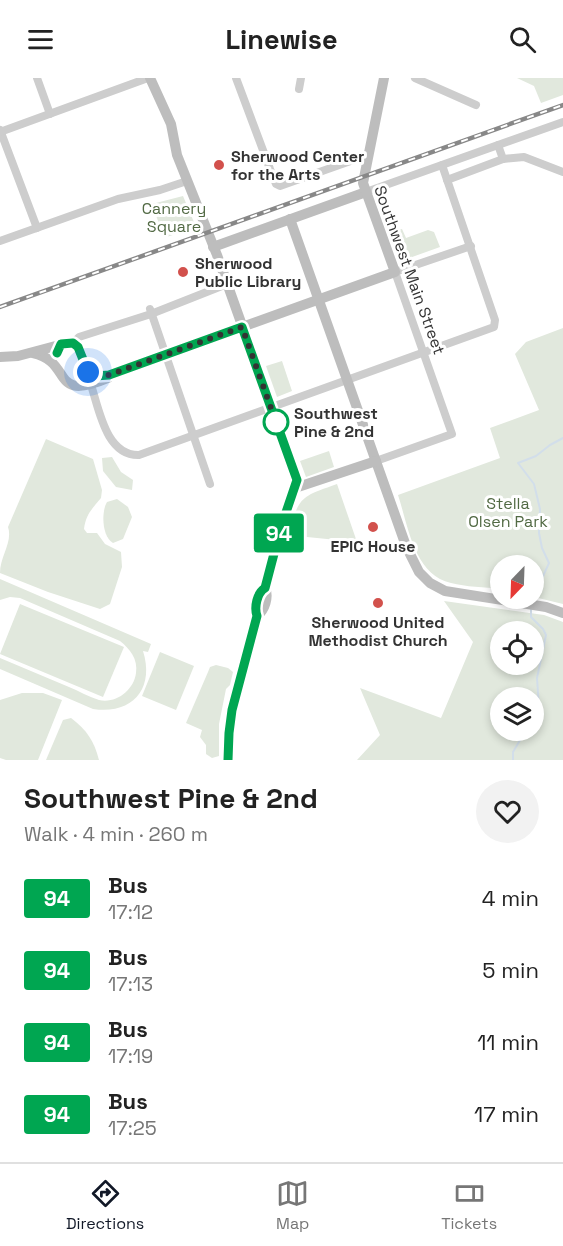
<!DOCTYPE html>
<html lang="en">
<head>
<meta charset="utf-8">
<style>
	:root { --surface:#fff; --page:#f2f2f2; --text:#222; --muted:#767676; --line:#e0e0e0; --accent:#111827 }
	body { margin:0; font-family:"Space Grotesk",sans-serif; background:var(--page); color:var(--text); height:100vh; display:flex; flex-direction:column; font-size:22px; white-space:nowrap }
	* { box-sizing:border-box; margin:0 }
	p { font-size:20px; color:var(--muted) }
	.icon { flex:none; width:33px; height:33px; fill:none; stroke:currentColor; stroke-width:2; stroke-linecap:round; stroke-linejoin:round }
	.map { position:relative; height:682px; overflow:hidden }
	.drawer { display:flex; flex-direction:column; background:var(--surface); flex:1 }
	.drawer>* { flex:none }
	.badge { padding:0 12px; border-radius:4px; font-size:21px; line-height:39px }
	.needle { width:39px; rotate:203deg }
	.fabs { position:absolute; left:490px; top:477px; display:grid; gap:12px }
	.fabs a { display:grid; place-items:center; width:54px; height:54px; border-radius:50%; background:var(--surface); box-shadow:0 3px 9px #0003; font-size:30px }
	.you { position:absolute; width:30px; height:30px; margin:-15px; border:4px solid #fff; border-radius:50%; background:#1a73e8; box-shadow:0 0 0 9px #1a73e833 }
	.map>.badge { position:absolute; translate:-50% -50%; box-shadow:0 0 0 3px #fff }
	.round { display:grid; place-items:center; flex:none; width:63px; height:63px; border-radius:32px; background:var(--page) }
	.overview { display:flex; align-items:center; justify-content:space-between; height:102px; padding:0 24px }
	h1 { font-size:28px; font-weight:600; line-height:45px }
	ul { padding:0; list-style:none }
	li { display:flex; align-items:center; gap:18px; height:72px; padding:0 24px }
	li div { flex:1 }
	li b { display:block; font-size:22px }
	li em { font-style:normal }
	li .badge { min-width:66px; font-weight:700; text-align:center }
	header { display:flex; justify-content:space-between; align-items:center; height:78px; padding:0 24px; background:var(--surface); font-size:27px; font-weight:600 }
	.menu { display:flex; justify-content:space-around; align-items:center; height:84px; border-top:2px solid var(--line); background:var(--surface); font-size:16px; color:var(--muted) }
	.menu a { display:grid; justify-items:center; gap:3px }
	.menu .on { color:var(--accent) }
	.map>svg:first-child { display:block }
	.green { fill:#e1e8dd; fill-rule:evenodd }
	.lines { fill:none; stroke-linecap:round; stroke-linejoin:round }
	.stream { stroke:#d2deea; stroke-width:2 }
	.street { stroke:#cdcdcd; stroke-width:8 }
	.secondary { stroke:#bdbdbd; stroke-width:10 }
	.rail-casing { stroke:#888; stroke-width:4.5 }
	.rail { stroke:#fff; stroke-width:2; stroke-dasharray:7; stroke-linecap:butt }
	.line-casing { stroke:#fff; stroke-width:14 }
	.line { stroke:#00a651; stroke-width:9 }
	.walk { stroke:#333; stroke-width:6; stroke-dasharray:0 10.8 }
	.poi-dot { fill:#d2514c; stroke:#fff; stroke-width:2 }
	.stop-dot { fill:#fff; stroke:#00a651; stroke-width:3 }
	.labels { text-anchor:middle; stroke-width:6; stroke-linejoin:round; paint-order:stroke }
	.poi-label { font-size:16px; font-weight:bold; fill:#333; stroke:#fff; text-anchor:start }
	.park-label { font-size:16px; fill:#526a44; stroke:#fff }
	.street-label { font-size:16px; fill:#333; stroke:#fff }
	.stop-label { font-size:16px; font-weight:bold; fill:#333; stroke:#fff; text-anchor:start }
</style>
</head>
<body>
<header><svg class="icon" aria-label="menu" viewBox="0 0 24 24"><path d="M4 6h16M4 12h16M4 18h16"/></svg>Linewise<svg class="icon" aria-label="search" viewBox="0 0 24 24"><circle cx="10" cy="10" r="6"/><path d="M15 15l6 6"/></svg></header>
<div class="map">
<svg width="563" height="682" viewBox="0 0 563 682">
	<rect width="100%" height="100%" fill="#fff"/>
	<g class="green">
		<polygon points="517,0 563,0 563,17 541,25 534,8"/>
		<polygon points="183,118 196,149 164,160 152,126"/>
		<polygon points="402,151 406,160 428,152 434,154 440,169 401,183 390,154"/>
		<path d="M563,250v276l-29,-7v-31h-33v23c-17,-2 -35,-2 -50,-6 -37,-8 -43,-58 -53,-88l102,-37 -10,-30 49,-18 -24,-56 11,-12z"/>
		<polygon points="282,283 292,313 277,319 266,288"/>
		<path d="M46,361l47,20 9,31 -1,8c-9,11 -15,16 -17,31l3,4h10l8,11 16,8 1,15 -12,37 -10,5 -52,-17 -48,-19c0,-17 13,-31 8,-46z"/>
		<polygon points="329,373 334,389 306,399 300,383"/>
		<polygon points="112,379 121,394 133,402 132,412 116,409 103,393 102,380"/>
		<path d="M337,406l20,58 -70,-7c14,-39 11,-37 50,-51z"/>
		<path d="M117,421l11,8 4,10 -9,22 -10,4c-11,-6 -12,-31 -6,-41z"/>
		<path d="M0,501l151,65 -3,8 -5,-1c12,38 -11,64 -50,58l-93,-40v-11c23,10 46,19 69,29 10,4 20,10 30,13 17,4 35,-10 37,-27 2,-14 -6,-24 -16,-32l-100,-43 -10,-1 -10,3z"/>
		<path d="M444,523l100,14 19,7v138h-206l23,-25 -20,-47 81,30 32,-76zM501,554h33v32h-33zM501,620h33v32h-33z"/>
		<polygon points="20,526 124,569 103,619 0,576"/>
		<polygon points="160,574 194,588 176,632 142,618"/>
		<polygon points="216,587 228,590 233,594 230,607 226,611 219,646 219,678 212,680 206,676 206,667 200,659 202,652 186,645 208,594 210,589"/>
		<polygon points="22,615 43,615 62,622 38,682 6,682 0,680 0,622"/>
		<path d="M71,640c16,12 23,23 28,42h-53l17,-40z"/>
	</g>
	<g class="lines">
		<g class="stream">
			<polyline points="534,518 549,485 542,470 539,455 540,431 534,406 518,385 536,378 550,367 563,360"/>
			<polyline points="531,529 531,539 543,551 546,557 537,600 539,629 534,638"/>
			<polyline points="513,682 513,674 526,652"/>
		</g>
		<g class="street">
			<polyline points="37,0 50,36"/>
			<polyline points="236,0 270,91 276,106 280,108 359,80 367,82"/>
			<polyline points="415,0 476,27"/>
			<polyline points="299,11 301,0"/>
			<polyline points="0,52 37,150"/>
			<polyline points="0,54 148,0"/>
			<polyline points="498,67 503,81 524,79 563,94"/>
			<polyline points="447,102 503,81"/>
			<polyline points="366,114 563,44"/>
			<polyline points="0,163 118,121 160,112 187,103"/>
			<polyline points="150,231 210,406"/>
			<polyline points="73,265 79,259 151,236 227,206"/>
			<path d="M91,307c8,24 15,71 48,70l355,-128 1,-7 -53,-155"/>
			<polyline points="376,383 452,356 395,194 471,168"/>
		</g>
		<g class="secondary">
			<path d="M150,0l21,46 6,31 40,100 79,222 -1,11 -14,39 -16,61c-8,5 -11,19 -8,28l-25,94 -3,23 -1,27"/>
			<polyline points="290,141 406,468 419,494 430,505 445,513 546,529 563,535"/>
			<polyline points="213,169 366,114"/>
			<path d="M33,275c41,9 16,50 75,25"/>
			<path d="M0,279l18,-1 45,-12 10,-1c10,9 20,32 9,42"/>
			<polyline points="88,294 95,298 109,297 395,194 363,105 384,0"/>
			<polyline points="295,410 376,383"/>
			<path d="M257,538c8,-6 12,-19 8,-28"/>
		</g>
		<g class="rail-casing">
			<polyline id="rail" points="0,229 563,27"/>
		</g>
		<use href="#rail" class="rail"/>
	</g>
	<g class="lines">
		<g class="line-casing">
			<path id="line" d="M57,275l4,-9 12,-1 5,4 10,25 7,4 14,-1 133,-48 55,153 -16,47 -16,61c-8,5 -11,19 -8,28l-25,94 -3,23 -1,27"/>
		</g>
		<use href="#line" class="line"/>
		<polyline class="walk" points="88,294 95,298 109,297 242,249 276,344"/>
	</g>
	<g class="poi-dot">
		<circle cx="219" cy="87" r="6"/>
		<circle cx="183" cy="194" r="6"/>
		<circle cx="373" cy="449" r="6"/>
		<circle cx="378" cy="525" r="6"/>
	</g>
	<circle class="stop-dot" cx="276" cy="344" r="12"/>
	<g class="labels">
		<g class="poi-label">
			<text x="231" y="84">Sherwood Center<tspan x="231" dy="18">for the Arts</tspan></text>
			<text x="195" y="191">Sherwood<tspan x="195" dy="18">Public Library</tspan></text>
			<text x="373" y="474" text-anchor="middle">EPIC House</text>
			<text x="378" y="550" text-anchor="middle">Sherwood United<tspan x="378" dy="18">Methodist Church</tspan></text>
		</g>
		<g class="park-label">
			<text x="174" y="136">Cannery<tspan x="174" dy="18">Square</tspan></text>
			<text x="508" y="431">Stella<tspan x="508" dy="18">Olsen Park</tspan></text>
		</g>
		<g class="street-label">
			<text transform="translate(410 192) rotate(70)" y="6">Southwest Main Street</text>
		</g>
		<g class="stop-label">
			<text x="294" y="341">Southwest<tspan x="294" dy="18">Pine &amp; 2nd</tspan></text>
		</g>
	</g>
</svg>
<div class="fabs">
<a><svg class="needle" viewBox="-14 -14 28 28"><path d="M0-13l5 13h-10z" fill="#e53935"/><path d="M0 13l5-13h-10z" fill="#767676"/></svg></a>
<a><svg class="icon" aria-label="locate" viewBox="0 0 24 24"><circle cx="12" cy="12" r="6"/><path d="M12 2v4M12 18v4M2 12h4M18 12h4"/></svg></a>
<a><svg class="icon" aria-label="layers" viewBox="0 0 24 24"><path d="M12 4l9 5-9 5-9-5zM3 14l9 5 9-5"/></svg></a>
</div>
<div class="you" style="left:88px;top:294px"></div>
<b class="badge" style="left:279px;top:455px;background:#00a651;color:#fff">94</b>
</div>
<section class="drawer">
<div class="overview"><div><h1>Southwest Pine &amp; 2nd</h1><p>Walk · 4 min · 260 m</p></div><a class="round"><svg class="icon" aria-label="heart" viewBox="0 0 24 24"><path d="M12 20l-8-8c-3-5 5-10 8-4 3-6 11-1 8 4z"/></svg></a></div>
<ul>
<li><span class="badge" style="background:#00a651;color:#fff">94</span><div><b>Bus</b><p>17:12</p></div><em>4 min</em></li>
<li><span class="badge" style="background:#00a651;color:#fff">94</span><div><b>Bus</b><p>17:13</p></div><em>5 min</em></li>
<li><span class="badge" style="background:#00a651;color:#fff">94</span><div><b>Bus</b><p>17:19</p></div><em>11 min</em></li>
<li><span class="badge" style="background:#00a651;color:#fff">94</span><div><b>Bus</b><p>17:25</p></div><em>17 min</em></li>
</ul>
</section>
<nav class="menu">
<a class="on"><svg class="icon" aria-label="directions" viewBox="0 0 24 24"><path d="M12 3l9 9-9 9-9-9zM9 14v-3h6M13 9l2 2-2 2"/></svg>Directions</a>
<a><svg class="icon" aria-label="map" viewBox="0 0 24 24"><path d="M3 6l6-2 6 2 6-2v14l-6 2-6-2-6 2zM9 4v14M15 6v14"/></svg>Map</a>
<a><svg class="icon" aria-label="tickets" viewBox="0 0 24 24"><path d="M3 7h18v10H3zM15 7v10"/></svg>Tickets</a>
</nav>
</body>
</html>
